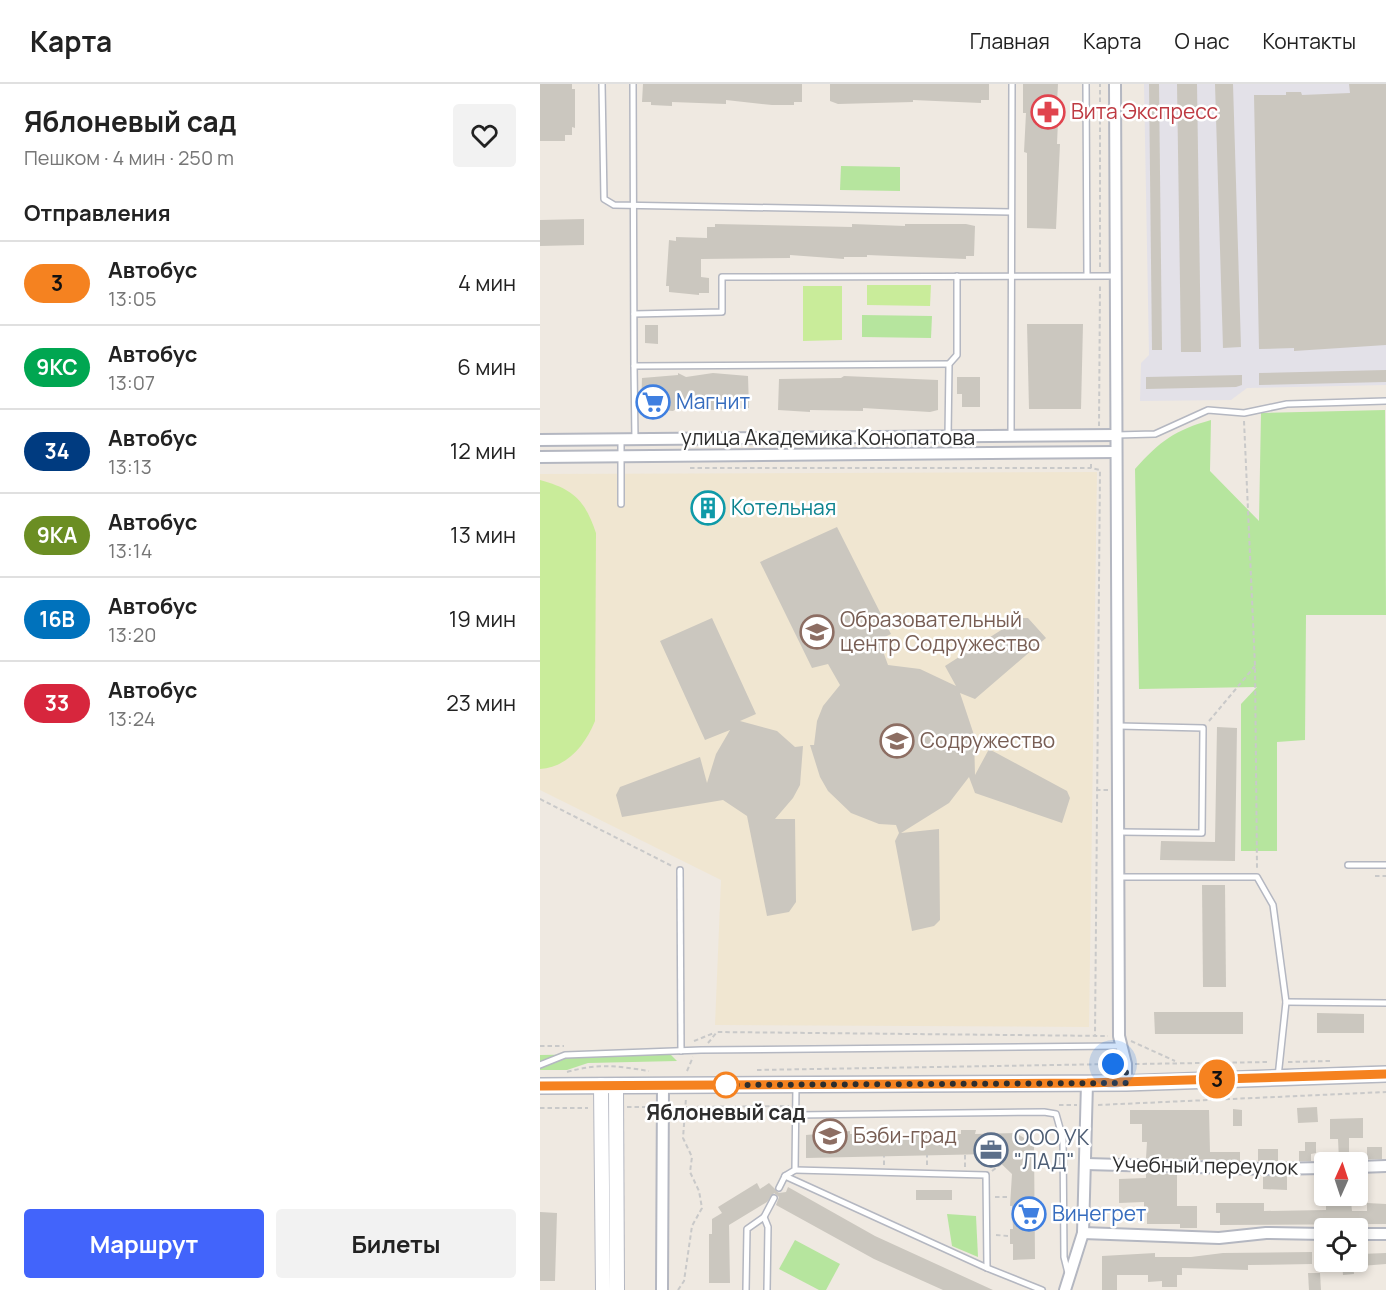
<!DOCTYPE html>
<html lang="ru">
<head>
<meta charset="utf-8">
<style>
	:root { --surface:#fff; --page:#f2f2f2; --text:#222; --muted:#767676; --line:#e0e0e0; --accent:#4264fb }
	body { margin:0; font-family:Manrope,sans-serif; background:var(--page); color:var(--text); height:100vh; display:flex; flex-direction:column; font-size:22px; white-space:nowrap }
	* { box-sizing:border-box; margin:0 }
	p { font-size:20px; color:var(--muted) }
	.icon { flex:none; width:33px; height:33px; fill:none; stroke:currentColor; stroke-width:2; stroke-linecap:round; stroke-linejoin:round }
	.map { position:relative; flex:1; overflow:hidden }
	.panel { display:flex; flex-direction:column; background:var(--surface); width:540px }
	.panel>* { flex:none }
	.badge { padding:0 12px; border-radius:20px; font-size:21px; line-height:39px }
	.needle { width:39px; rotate:3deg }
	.fabs { position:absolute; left:774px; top:1068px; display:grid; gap:12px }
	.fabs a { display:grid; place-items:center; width:54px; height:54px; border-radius:6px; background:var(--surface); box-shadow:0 3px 9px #0003; font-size:30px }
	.you { position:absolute; width:30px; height:30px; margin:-15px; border:4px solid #fff; border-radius:50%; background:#1a73e8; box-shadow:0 0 0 9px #1a73e833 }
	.map>.badge { position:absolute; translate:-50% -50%; box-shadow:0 0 0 3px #fff }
	h2 { padding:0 24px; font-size:22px; line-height:54px }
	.round { display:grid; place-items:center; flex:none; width:63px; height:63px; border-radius:6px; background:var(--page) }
	.head { display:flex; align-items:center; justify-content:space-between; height:102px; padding:0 24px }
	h1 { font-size:28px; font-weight:700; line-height:45px }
	.button { display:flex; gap:12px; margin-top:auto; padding:12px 24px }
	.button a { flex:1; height:69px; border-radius:6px; background:var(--accent); color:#fff; font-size:24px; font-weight:700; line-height:69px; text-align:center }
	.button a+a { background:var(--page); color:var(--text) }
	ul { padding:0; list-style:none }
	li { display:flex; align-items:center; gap:18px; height:84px; padding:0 24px; border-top:2px solid var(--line) }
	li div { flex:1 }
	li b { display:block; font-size:22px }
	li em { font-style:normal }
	li .badge { min-width:66px; font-weight:700; text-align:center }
	header { display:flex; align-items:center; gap:36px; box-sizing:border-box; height:84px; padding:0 30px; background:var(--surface); border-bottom:2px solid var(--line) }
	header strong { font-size:28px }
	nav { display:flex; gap:33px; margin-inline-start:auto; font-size:21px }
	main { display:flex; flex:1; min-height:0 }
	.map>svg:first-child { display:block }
	.industrial { fill:#e3e1e8 }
	.education { fill:#f0e6d1 }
	.green { fill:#b6e59e }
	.pitch { fill:#c9ec9a }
	.building { fill:#cbc7bf }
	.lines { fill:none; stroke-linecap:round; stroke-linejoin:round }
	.service-casing { stroke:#b4b7c1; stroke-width:8 }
	.minor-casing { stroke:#b4b7c1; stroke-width:14 }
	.tertiary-casing { stroke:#b4b7c1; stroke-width:16 }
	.secondary-casing { stroke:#b4b7c1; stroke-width:18 }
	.path { stroke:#c9c9c9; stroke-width:2; stroke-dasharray:4.5 3; stroke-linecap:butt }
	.service { stroke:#fff; stroke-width:5 }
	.minor { stroke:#fff; stroke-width:10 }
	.tertiary { stroke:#fff; stroke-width:14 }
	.secondary { stroke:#fff; stroke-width:15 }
	.line-casing { stroke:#fff; stroke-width:14 }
	.line { stroke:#f58220; stroke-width:9 }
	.walk { stroke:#2e2e2e; stroke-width:6; stroke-dasharray:0 10.8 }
	.stop-dot { fill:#fff; stroke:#f58220; stroke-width:3 }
	.labels { text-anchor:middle; stroke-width:5; stroke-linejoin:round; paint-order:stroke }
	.health-label { font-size:21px; fill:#be3a42; stroke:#fff; text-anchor:start }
	.shop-label { font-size:21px; fill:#366cbe; stroke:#fff; text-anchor:start }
	.street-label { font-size:21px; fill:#2e2e2e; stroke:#fff }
	.culture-label { font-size:21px; fill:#0d838f; stroke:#fff; text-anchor:start }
	.education-label { font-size:21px; fill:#785e54; stroke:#fff; text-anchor:start }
	.stop-label { font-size:21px; font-weight:bold; fill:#2e2e2e; stroke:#fff }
	.service-label { font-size:21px; fill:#4e5e75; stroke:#fff; text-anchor:start }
</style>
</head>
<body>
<header>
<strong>Карта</strong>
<nav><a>Главная</a><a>Карта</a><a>О нас</a><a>Контакты</a></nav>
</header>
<main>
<section class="panel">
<div class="head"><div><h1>Яблоневый сад</h1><p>Пешком · 4 мин · 250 m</p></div><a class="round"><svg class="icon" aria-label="heart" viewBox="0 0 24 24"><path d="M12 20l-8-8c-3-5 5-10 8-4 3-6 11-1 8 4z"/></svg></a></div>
<h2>Отправления</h2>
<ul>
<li><span class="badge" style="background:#f58220;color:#111">3</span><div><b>Автобус</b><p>13:05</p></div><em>4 мин</em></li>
<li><span class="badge" style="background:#00a651;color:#fff">9КС</span><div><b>Автобус</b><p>13:07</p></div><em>6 мин</em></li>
<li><span class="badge" style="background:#003b80;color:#fff">34</span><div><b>Автобус</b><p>13:13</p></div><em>12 мин</em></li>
<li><span class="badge" style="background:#6b8e23;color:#fff">9КА</span><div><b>Автобус</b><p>13:14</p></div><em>13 мин</em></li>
<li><span class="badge" style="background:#0072bc;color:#fff">16В</span><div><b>Автобус</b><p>13:20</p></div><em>19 мин</em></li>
<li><span class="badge" style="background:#d7263d;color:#fff">33</span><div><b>Автобус</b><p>13:24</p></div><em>23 мин</em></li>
</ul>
<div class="button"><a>Маршрут</a><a>Билеты</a></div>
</section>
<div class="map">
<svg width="846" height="1206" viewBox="0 0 846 1206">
	<rect width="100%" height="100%" fill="#efe9e1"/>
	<polygon class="industrial" points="604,0 846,0 846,301 707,304 691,316 600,317 601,279 609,271"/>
	<polygon class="education" points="557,388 549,943 175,941 181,796 0,706 0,390"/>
	<g class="green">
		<polygon points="301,82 360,83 360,107 300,106"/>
		<polygon points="322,231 392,232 391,254 322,253"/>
		<path d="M845,326l1,205h-80l-1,125 -28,2v109h-36v-147l16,-17 -118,2 -4,-220c25,-28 40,-39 76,-49l-1,51 49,50 2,-108z"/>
		<polygon points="129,969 137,977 48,979 27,986 0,986 0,971"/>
		<polygon points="407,1130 436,1132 438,1173 412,1162"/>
		<polygon points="255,1156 300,1180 286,1206 279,1206 239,1185"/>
	</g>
	<g class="pitch">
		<polygon points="327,201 391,201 390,222 327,221"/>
		<polygon points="263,202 302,202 302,256 263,257"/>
		<path d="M0,396c33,9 45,20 56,53l-1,188c-10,24 -27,46 -55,48z"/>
	</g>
	<g class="building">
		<polygon points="0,0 32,0 32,5 35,5 35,44 32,43 32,51 25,51 25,57 0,57"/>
		<polygon points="103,0 262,0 262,18 254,18 254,21 232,21 186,16 186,20 132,18 132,22 111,21 111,18 102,18"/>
		<polygon points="290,0 449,0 449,16 441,16 441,19 373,16 373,18 298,20 290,17"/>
		<polygon points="483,0 518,0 516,37 518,37 517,60 520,60 516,145 487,144 487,69 484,68 486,29 483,29"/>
		<polygon points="609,0 619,0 622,266 612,266"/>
		<polygon points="637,0 657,0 661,268 641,268"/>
		<polygon points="675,0 693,0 701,263 683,264"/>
		<polygon points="809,0 846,0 846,261 754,267 754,264 719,265 714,11 746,11 746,8 761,8 762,11 810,9"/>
		<polygon points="44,135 44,161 0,162 0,136"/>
		<polygon points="175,140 312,143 312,140 365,142 365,140 426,140 435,142 434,172 426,172 426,175 327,171 327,173 304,173 304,175 250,171 250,174 161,175 161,193 169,194 169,209 159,209 159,211 129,208 129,202 126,202 129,156 136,157 136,153 167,154 167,143 175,143"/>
		<polygon points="487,240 543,240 541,325 489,325"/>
		<polygon points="105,241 118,241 118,260 105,259"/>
		<polygon points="846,286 846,298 719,301 719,289"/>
		<polygon points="138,289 146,293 173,289 208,292 209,324 173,326 137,324 133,327 101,324 102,294 138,291"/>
		<polygon points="702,291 702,301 696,303 606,305 606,293"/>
		<polygon points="304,292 398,296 398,326 390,328 323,324 323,327 270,326 270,328 238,326 239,295 301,294"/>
		<polygon points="417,293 440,293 440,323 422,323 422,310 417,310"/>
		<polygon points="154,412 181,412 181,435 155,435"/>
		<polygon points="297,443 351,550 339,556 348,581 380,585 416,602 405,582 480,534 488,534 506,554 435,615 420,609 434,651 435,691 449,665 527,707 530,714 522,739 435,709 429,693 409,719 361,749 399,745 400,836 394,842 372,847 355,757 359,749 356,741 339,740 311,729 288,707 280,693 270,661 274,661 277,637 283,622 300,601 288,580 272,584 220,478"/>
		<polygon points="172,534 216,630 200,637 237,647 255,663 263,662 260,701 253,714 235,735 255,735 256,818 249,828 227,832 207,732 183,716 82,733 76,711 80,703 160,673 167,699 176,670 190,646 165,656 120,557"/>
		<polygon points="677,643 697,644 695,777 620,776 621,757 675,758"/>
		<polygon points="662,801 685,801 686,903 663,903"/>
		<polygon points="614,928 703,928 703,950 615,950"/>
		<polygon points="777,929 824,930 824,949 777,949"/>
		<polygon points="777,1023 778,1038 758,1039 757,1024"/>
		<polygon points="693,1025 702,1026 702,1042 693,1042"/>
		<polygon points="590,1026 669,1026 670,1068 700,1068 700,1077 606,1074 607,1058 602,1058 602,1040 590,1040"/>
		<polygon points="823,1034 823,1054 809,1054 809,1075 799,1076 798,1055 790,1055 790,1035"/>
		<polygon points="379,1046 393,1046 393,1050 421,1050 421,1046 436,1046 435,1050 476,1049 489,1057 490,1062 494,1062 495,1175 473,1176 473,1160 470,1160 470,1145 473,1145 472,1122 470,1122 472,1090 451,1070 266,1074 266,1051 310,1047 310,1050 337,1050 337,1047 351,1047 351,1050 379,1050"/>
		<polygon points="765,1058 776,1058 776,1069 771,1070 771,1077 759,1077 759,1067 765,1067"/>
		<rect x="827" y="1063" width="15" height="12"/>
		<rect x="718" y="1065" width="20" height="12"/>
		<polygon points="606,1089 637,1090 637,1122 657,1122 657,1144 640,1144 640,1140 607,1140 607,1126 604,1126 604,1118 579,1119 579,1095 606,1094"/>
		<polygon points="723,1092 747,1092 747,1106 723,1105"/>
		<polygon points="217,1099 220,1105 229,1099 239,1109 246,1108 248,1103 335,1152 453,1206 403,1206 334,1175 236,1121 239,1113 234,1109 227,1118 189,1141 190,1199 169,1199 169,1150 172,1150 172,1135 182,1129 178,1123"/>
		<rect x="376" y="1106" width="36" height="10"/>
		<polygon points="786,1113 797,1113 797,1118 811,1118 812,1127 827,1127 827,1119 846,1120 846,1140 680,1141 680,1129 676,1129 676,1119 724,1119 724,1127 786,1126"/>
		<polygon points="0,1128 17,1129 15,1197 0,1197"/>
		<polygon points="772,1168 772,1180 708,1181 708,1186 642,1184 642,1191 637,1191 637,1203 622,1203 622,1197 608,1198 608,1191 577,1191 577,1206 562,1206 562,1172 615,1169 615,1173 651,1173 683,1169"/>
		<polygon points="846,1169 846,1180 821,1182 820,1170"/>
		<polygon points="802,1178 813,1178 814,1190 803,1191"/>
		<polygon points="768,1189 780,1189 781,1206 769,1206"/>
	</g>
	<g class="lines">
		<g class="service-casing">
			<g id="service">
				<polyline points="62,0 64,115 74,121 471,128"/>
				<polyline points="93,0 94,282"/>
				<polyline points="546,0 547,191"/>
				<polyline points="94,230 182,228 182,193 575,192"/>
				<polyline points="576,351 615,350 668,326 704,329 747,320 846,317"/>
				<polyline points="471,352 472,0"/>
				<polyline points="408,353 409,280 417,271 417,192"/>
				<polyline points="81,356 81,420"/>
				<polyline points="95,356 94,282 409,280"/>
				<polyline points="579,642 663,644 662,749 580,748"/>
				<polyline points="808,781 846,781"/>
				<polyline points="140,786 141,967"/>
				<polyline points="579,793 717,793 733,821 746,918 738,993"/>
				<polyline points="746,918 846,919"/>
				<polyline points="0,981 25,971 161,966 579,962"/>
				<polyline points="256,1002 255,1086 245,1092 447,1184 502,1206"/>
				<polyline points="256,1031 504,1028 516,1030 523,1055 524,1173 528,1189"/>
				<polyline points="255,1086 446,1091 447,1184"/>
				<polyline points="239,1104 245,1092"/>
				<polyline points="206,1206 207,1145 224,1133"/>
				<polyline points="227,1206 228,1143 224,1133 234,1114"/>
			</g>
		</g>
		<g class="minor-casing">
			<g id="minor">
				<polyline points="575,0 579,952 586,980 586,999"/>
				<polyline points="0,356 576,351"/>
				<polyline points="0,373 576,368"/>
				<polyline points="546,1080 727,1085 784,1084"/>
				<polyline points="818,1083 846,1082"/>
				<polyline points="543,1149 679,1154 726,1149 784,1150"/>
				<polyline points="818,1150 846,1150"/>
				<polyline points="122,1206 123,1001"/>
				<polyline points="525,1206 543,1149 547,999"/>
			</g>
		</g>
		<g class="tertiary-casing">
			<g id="tertiary">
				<polyline points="61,1001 63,1206"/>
				<polyline points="76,1001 77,1206"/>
			</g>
		</g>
		<g class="secondary-casing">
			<polyline id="secondary" points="0,1002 586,999 846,990"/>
		</g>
		<g class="path">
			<polyline points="560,183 560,0"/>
			<polyline points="704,337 715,582 717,784"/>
			<polyline points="559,342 560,200"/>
			<polyline points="551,380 551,384 560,386 555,951"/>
			<polyline points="150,384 551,384"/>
			<polyline points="669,637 715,582"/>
			<polyline points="556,706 568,706"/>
			<polyline points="0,715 132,782"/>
			<polyline points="835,792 846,792"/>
			<polyline points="154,957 174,949"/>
			<polyline points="591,957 635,977"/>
			<polyline points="168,959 177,948 568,952"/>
			<polyline points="0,962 24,962"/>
			<polyline points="748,978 790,977"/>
			<polyline points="595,980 730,978"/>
			<polyline points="217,986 574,980"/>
			<polyline points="147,987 153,973"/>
			<path d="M27,988c32,-9 50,-6 82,-1"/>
			<polyline points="519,1021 537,1021"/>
			<polyline points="558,1021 846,1008"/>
			<polyline points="87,1023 111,1023"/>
			<polyline points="135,1023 249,1022"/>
			<polyline points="0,1024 48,1024"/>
			<polyline points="344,1081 344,1072"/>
			<polyline points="387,1081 387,1071"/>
			<polyline points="425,1083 425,1071"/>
			<polyline points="452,1087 461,1080"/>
			<polyline points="455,1113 467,1113"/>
			<polyline points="456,1151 468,1152"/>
			<polyline points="138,1206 144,1197 152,1142 162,1124 159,1107 150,1088 152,1073 143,1054 146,1014"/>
		</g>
		<use href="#service" class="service"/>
		<use href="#minor" class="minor"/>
		<use href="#tertiary" class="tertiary"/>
		<use href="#secondary" class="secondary"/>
	</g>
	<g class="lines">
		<g class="line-casing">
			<polyline id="line" points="0,1002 547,999 846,990"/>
		</g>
		<use href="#line" class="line"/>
		<polyline class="walk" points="186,1001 586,999 586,980 573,980"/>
	</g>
	<defs>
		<g id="pharmacy-ring" transform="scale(1.725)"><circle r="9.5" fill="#fff" stroke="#e0444e" stroke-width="1.5"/><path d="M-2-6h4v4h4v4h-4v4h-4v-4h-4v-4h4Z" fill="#e0444e"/></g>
		<g id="supermarket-ring" transform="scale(1.725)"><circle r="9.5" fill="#fff" stroke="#3f7fe0" stroke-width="1.5"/><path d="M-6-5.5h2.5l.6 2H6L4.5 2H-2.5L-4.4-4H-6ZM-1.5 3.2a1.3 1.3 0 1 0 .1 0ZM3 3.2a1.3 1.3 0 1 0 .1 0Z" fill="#3f7fe0"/></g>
		<g id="building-ring" transform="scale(1.725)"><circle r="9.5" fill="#fff" stroke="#0f9aa8" stroke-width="1.5"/><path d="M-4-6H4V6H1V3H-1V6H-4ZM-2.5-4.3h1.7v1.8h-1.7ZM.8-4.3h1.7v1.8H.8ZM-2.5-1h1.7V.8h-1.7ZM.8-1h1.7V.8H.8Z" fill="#0f9aa8"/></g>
		<g id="school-ring" transform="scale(1.725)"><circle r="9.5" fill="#fff" stroke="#8d6e63" stroke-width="1.5"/><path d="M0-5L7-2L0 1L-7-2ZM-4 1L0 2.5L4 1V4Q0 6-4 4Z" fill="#8d6e63"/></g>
		<g id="office-ring" transform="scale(1.725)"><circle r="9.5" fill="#fff" stroke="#5c6f8a" stroke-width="1.5"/><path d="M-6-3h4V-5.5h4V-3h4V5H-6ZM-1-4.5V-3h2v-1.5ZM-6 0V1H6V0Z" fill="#5c6f8a"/></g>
	</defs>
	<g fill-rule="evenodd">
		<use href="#pharmacy-ring" x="508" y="28"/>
		<use href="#supermarket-ring" x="113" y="318"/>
		<use href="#building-ring" x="168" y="424"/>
		<use href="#school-ring" x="277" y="548"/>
		<use href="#school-ring" x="357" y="657"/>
		<use href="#school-ring" x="290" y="1052"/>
		<use href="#office-ring" x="451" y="1066"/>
		<use href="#supermarket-ring" x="489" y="1130"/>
	</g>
	<circle class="stop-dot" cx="186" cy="1001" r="12"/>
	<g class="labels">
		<g class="health-label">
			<text x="531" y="35">Вита Экспресс</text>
		</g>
		<g class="shop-label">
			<text x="136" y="325">Магнит</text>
			<text x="512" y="1137">Винегрет</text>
		</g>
		<g class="street-label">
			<text x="288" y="361">улица Академика Конопатова</text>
			<text transform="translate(665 1082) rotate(1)" y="7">Учебный переулок</text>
		</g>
		<g class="culture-label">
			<text x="191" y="431">Котельная</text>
		</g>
		<g class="education-label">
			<text x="300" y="543">Образовательный<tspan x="300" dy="24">центр Содружество</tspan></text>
			<text x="380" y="664">Содружество</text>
			<text x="313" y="1059">Бэби-град</text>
		</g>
		<g class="stop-label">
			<text x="186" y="1036">Яблоневый сад</text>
		</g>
		<g class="service-label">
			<text x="474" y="1061">ООО УК<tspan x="474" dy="24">"ЛАД"</tspan></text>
		</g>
	</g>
</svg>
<div class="fabs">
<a><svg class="needle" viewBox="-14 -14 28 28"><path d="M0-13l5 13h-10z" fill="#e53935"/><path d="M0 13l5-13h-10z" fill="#767676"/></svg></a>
<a><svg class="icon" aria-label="locate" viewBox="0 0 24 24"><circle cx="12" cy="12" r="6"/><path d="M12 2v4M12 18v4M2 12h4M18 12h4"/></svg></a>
</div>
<div class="you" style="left:573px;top:980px"></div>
<b class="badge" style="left:677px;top:995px;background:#f58220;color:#111">3</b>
</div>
</main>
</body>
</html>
